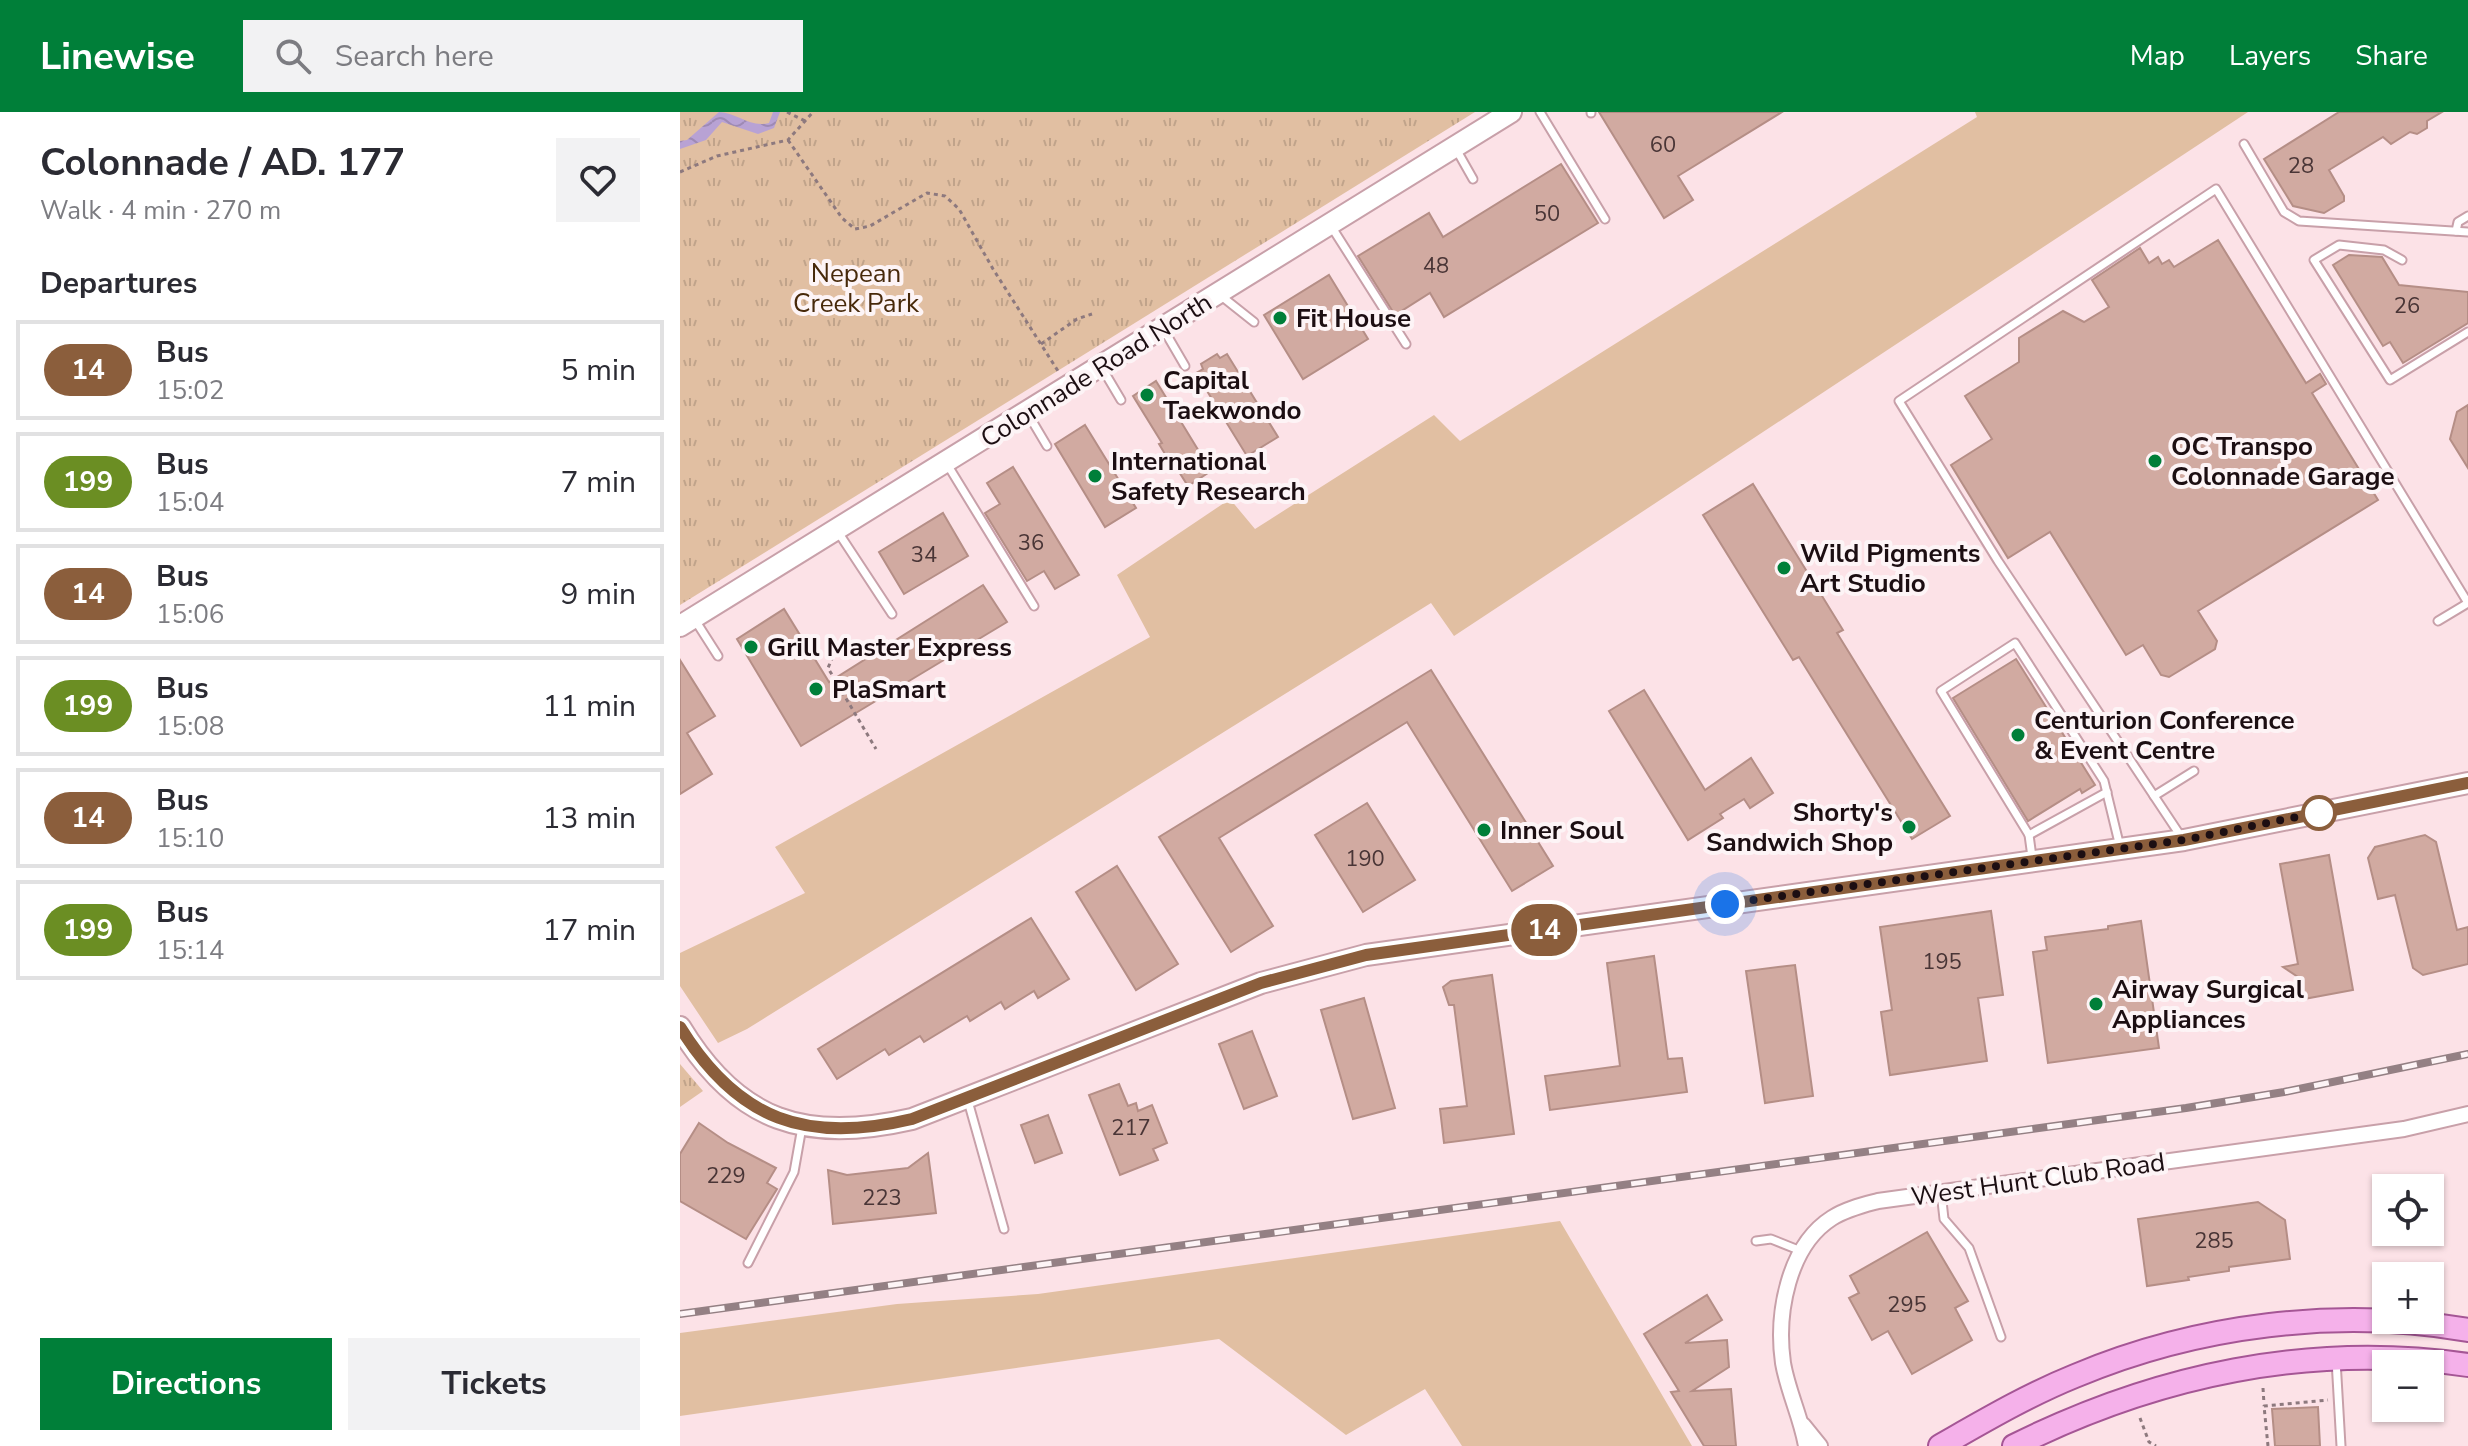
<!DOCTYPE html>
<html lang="en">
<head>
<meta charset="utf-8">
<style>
	:root { --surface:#fff; --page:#f2f2f3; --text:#2b2b33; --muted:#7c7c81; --line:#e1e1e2; --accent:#007f39 }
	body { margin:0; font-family:"Nunito Sans",sans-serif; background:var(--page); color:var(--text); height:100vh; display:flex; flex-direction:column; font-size:30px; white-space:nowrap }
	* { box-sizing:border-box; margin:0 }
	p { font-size:26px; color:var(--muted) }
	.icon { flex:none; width:44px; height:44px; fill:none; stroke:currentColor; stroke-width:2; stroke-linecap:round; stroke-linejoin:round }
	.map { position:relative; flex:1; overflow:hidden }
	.side { display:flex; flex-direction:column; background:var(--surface); width:680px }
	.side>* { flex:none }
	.badge { padding:0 16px; border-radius:26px; font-size:28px; line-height:52px }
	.controls { position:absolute; left:1692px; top:1062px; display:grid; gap:16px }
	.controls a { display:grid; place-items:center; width:72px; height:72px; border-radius:0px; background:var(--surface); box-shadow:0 2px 6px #0004; font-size:40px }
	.you { position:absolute; width:40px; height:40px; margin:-20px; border:6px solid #fff; border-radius:50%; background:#1a73e8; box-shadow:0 0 0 12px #1a73e833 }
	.map>.badge { position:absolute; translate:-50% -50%; box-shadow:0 0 0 4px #fff }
	h2 { padding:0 40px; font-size:30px; line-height:72px }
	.round { display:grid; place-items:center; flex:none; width:84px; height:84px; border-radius:0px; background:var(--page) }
	.headline { display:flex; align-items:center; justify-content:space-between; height:136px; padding:0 40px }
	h1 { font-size:38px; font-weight:700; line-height:60px }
	.action { display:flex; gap:16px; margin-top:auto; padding:16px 40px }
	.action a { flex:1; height:92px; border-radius:0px; background:var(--accent); color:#fff; font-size:32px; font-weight:700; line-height:92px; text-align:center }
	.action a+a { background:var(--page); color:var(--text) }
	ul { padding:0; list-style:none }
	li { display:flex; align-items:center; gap:24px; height:100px; margin:0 16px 12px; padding:0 24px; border:4px solid var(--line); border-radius:0px }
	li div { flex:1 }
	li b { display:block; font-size:30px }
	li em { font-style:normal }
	li .badge { min-width:88px; font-weight:700; text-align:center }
	header { display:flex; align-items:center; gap:48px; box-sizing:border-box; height:112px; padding:0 40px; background:var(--accent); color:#fff }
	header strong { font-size:38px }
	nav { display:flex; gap:44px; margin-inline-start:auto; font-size:28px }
	.search { width:560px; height:72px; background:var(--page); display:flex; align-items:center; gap:20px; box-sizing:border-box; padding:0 28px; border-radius:0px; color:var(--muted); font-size:30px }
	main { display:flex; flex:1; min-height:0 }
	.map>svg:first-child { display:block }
	.grass { fill:#e1bfa2 }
	.park { fill:url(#park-tufts) }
	.water { fill:url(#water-waves) }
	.building { fill:#d1aaa1; stroke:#b58e86; stroke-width:2 }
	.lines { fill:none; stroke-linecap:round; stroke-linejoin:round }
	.lane-casing { stroke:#c8a0a9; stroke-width:11 }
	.street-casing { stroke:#c8a0a9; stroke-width:18 }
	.secondary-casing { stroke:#c8a0a9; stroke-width:24 }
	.primary-casing { stroke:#a55695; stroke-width:26 }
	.path { stroke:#8d797e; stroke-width:3; stroke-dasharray:4 4; stroke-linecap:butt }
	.lane { stroke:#fff; stroke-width:7 }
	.street { stroke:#fff; stroke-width:14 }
	.secondary { stroke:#fff; stroke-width:20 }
	.primary { stroke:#f5b1ea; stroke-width:22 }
	.rail-casing { stroke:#948084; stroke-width:8 }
	.rail { stroke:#fdf4f6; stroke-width:5; stroke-dasharray:15; stroke-linecap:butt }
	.line-casing { stroke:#fff; stroke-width:18 }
	.line { stroke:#8b5e3c; stroke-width:12 }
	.walk { stroke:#1c0e12; stroke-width:8; stroke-dasharray:0 14.4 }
	.poi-dot { fill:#007f39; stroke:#fdf4f6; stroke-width:3 }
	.stop-dot { fill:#fff; stroke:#8b5e3c; stroke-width:4 }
	.labels { text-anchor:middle; stroke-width:8; stroke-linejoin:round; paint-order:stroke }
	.number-label { font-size:22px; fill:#493536 }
	.park-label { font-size:26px; fill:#47290a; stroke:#fdf4f6 }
	.poi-label { font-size:26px; font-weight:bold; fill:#1c0e12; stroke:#fdf4f6; text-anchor:start }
	.street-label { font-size:26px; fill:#1c0e12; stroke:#fdf4f6 }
</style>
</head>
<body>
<header>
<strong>Linewise</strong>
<div class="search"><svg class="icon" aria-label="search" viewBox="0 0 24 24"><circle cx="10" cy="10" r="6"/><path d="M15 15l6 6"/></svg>Search here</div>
<nav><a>Map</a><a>Layers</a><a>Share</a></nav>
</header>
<main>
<section class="side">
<div class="headline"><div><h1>Colonnade / AD. 177</h1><p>Walk · 4 min · 270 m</p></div><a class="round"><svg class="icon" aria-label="heart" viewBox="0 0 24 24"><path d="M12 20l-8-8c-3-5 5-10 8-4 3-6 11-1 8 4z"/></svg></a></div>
<h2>Departures</h2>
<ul>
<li><span class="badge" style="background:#8b5e3c;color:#fff">14</span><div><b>Bus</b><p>15:02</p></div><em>5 min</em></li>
<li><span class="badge" style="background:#6b8e23;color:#fff">199</span><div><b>Bus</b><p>15:04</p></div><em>7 min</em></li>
<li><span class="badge" style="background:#8b5e3c;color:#fff">14</span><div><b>Bus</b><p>15:06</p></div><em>9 min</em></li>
<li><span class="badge" style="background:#6b8e23;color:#fff">199</span><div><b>Bus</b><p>15:08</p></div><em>11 min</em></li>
<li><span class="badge" style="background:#8b5e3c;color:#fff">14</span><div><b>Bus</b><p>15:10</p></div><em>13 min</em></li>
<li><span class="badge" style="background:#6b8e23;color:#fff">199</span><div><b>Bus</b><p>15:14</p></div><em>17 min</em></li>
</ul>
<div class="action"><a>Directions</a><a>Tickets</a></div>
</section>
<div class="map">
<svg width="1788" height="1334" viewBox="0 0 1788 1334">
	<defs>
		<pattern id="park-tufts" width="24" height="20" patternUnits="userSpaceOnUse" patternTransform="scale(2)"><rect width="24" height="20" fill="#e1bfa2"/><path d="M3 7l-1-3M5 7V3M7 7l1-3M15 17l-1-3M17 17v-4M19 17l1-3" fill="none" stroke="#c0a38a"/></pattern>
		<pattern id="water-waves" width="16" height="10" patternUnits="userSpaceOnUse" patternTransform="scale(2)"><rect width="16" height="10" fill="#b8a2d4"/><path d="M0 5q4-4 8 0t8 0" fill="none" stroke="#9e8ab5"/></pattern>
	</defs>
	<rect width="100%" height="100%" fill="#fce2e7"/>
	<g class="grass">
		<polygon points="1295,0 1568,0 774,524 751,491 67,917 38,931 0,874 0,841 125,781 95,735 470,525 437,463 550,387 575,417 754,303 780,329 1297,5"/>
		<polygon points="880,1109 1012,1334 782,1334 745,1277 666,1323 539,1227 0,1304 0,1221 217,1192 358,1182"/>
	</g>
	<g class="park">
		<polygon points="0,0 795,0 0,493"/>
		<polygon points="0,952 23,979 0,995"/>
	</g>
	<path class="water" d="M39,0c19,1 31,16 50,11l4,-11h7l-6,16 -16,6 -36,-12 -16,18 -26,9v-8l7,-1z"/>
	<g class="building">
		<polygon points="919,0 1102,0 998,64 1013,88 984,106"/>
		<polygon points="1659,0 1762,0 1747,9 1747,16 1737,22 1730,20 1711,32 1703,25 1649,58 1664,84 1664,89 1644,101 1613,94 1584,47"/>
		<polygon points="881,52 918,111 764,205 750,181 715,203 678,144 749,101 763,125"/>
		<polygon points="1538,128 1626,271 1640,262 1646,272 1632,281 1698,388 1518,499 1537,529 1535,537 1489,565 1481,563 1463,533 1446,543 1370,420 1328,446 1271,353 1312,327 1285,284 1339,250 1339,226 1383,199 1404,210 1429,195 1412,168 1460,136 1469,151 1478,145 1482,152 1489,148 1494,155"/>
		<polygon points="1669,143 1702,145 1719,173 1788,180 1788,211 1723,251 1710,230 1703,234 1653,153"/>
		<polygon points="649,163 688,227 623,267 584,203"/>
		<polygon points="537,242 540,246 547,242 598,325 567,344 516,261 523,257 521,252"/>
		<polygon points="476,269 531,359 508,374 487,341 485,342 479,332 482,331 453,284"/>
		<polygon points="1788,293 1788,356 1770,327 1777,300"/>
		<polygon points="405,313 456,396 425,415 375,332"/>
		<polygon points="333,355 399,463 375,477 364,459 347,469 305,401 320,392 307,371"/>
		<polygon points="1073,372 1163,518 1157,521 1270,704 1232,727 1119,545 1113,548 1023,403"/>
		<polygon points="263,401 288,444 224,482 199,440"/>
		<polygon points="303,473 327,510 121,634 57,527 104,497 149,570"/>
		<polygon points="1336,547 1415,673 1402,681 1400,677 1348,709 1273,586"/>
		<polygon points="0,548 35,604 7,621 32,662 0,682"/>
		<polygon points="751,558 873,754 832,779 727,610 539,726 593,814 551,840 479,725"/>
		<polygon points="964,578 1025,678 1071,646 1093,681 1070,696 1064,687 1040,702 1043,706 1008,728 929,599"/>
		<polygon points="687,691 735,768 683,800 635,723"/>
		<polygon points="1745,723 1756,730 1777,818 1788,815 1788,852 1743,863 1733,856 1715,783 1698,787 1688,746 1695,735"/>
		<polygon points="1649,743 1673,878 1624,887 1621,867 1603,855 1618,852 1600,752"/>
		<polygon points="437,754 498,852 456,878 396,780"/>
		<polygon points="1311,799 1323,883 1298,886 1307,949 1210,963 1201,900 1212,898 1200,815"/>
		<polygon points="351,806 389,867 358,886 354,879 325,897 321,890 290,909 287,904 244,930 240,924 209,943 205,937 157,967 138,937"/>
		<polygon points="1461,809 1479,936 1368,951 1353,840 1367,838 1365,825 1428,817 1428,814"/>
		<polygon points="974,844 988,947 1002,946 1007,980 870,998 865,964 940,954 927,851"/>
		<polygon points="1115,853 1133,984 1085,991 1066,859"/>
		<polygon points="812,863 834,1022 764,1031 760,997 787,994 774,893 769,893 763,875 771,869"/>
		<polygon points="684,886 715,996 673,1007 641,898"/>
		<polygon points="572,919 597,984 564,997 539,932"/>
		<polygon points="439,972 448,994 456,991 458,999 472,993 487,1031 473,1037 478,1048 440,1063 409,983"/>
		<polygon points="368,1003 382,1041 355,1051 341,1013"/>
		<polygon points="19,1011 48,1031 96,1056 87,1071 97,1077 66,1127 0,1089 0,1042"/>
		<polygon points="248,1041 256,1101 153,1112 148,1058 167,1063 228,1056"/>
		<polygon points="1578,1090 1605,1108 1610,1147 1549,1155 1549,1159 1508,1165 1509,1168 1467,1174 1458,1107"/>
		<polygon points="1247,1120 1288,1189 1275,1196 1292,1228 1232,1262 1208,1219 1192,1228 1169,1186 1179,1181 1170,1164"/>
		<polygon points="1027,1183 1042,1208 1005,1231 1047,1228 1049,1255 1012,1279 1051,1277 1056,1334 1024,1334 991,1280 999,1279 964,1222"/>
		<polygon points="1638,1295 1640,1334 1595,1334 1592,1297"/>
	</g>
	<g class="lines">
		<g class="lane-casing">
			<g id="lane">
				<polyline points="860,0 925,107"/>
				<polyline points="911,0 911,1"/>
				<polyline points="1564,32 1604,100 1619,109 1788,120"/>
				<polyline points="776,37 793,67"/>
				<polyline points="651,114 726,232"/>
				<polyline points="1776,119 1778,110 1788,104"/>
				<polyline points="1722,148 1704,138 1659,133 1634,148 1710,268 1788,220"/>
				<polyline points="540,183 574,210"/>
				<polyline points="484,218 505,254"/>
				<polyline points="422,256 441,288"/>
				<polyline points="348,302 367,334"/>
				<polyline points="267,352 354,494"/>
				<polyline points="158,420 212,502"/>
				<polyline points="15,508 38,544"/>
				<polyline points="1758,509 1788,491"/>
				<polyline points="1474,684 1514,659"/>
				<polyline points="1349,723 1427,680"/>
				<polyline points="1502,726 1318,449 1219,289 1536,77 1788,491"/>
				<polyline points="1352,745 1349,723 1261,579 1335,531 1424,669 1440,735"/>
				<polyline points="288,989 324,1117"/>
				<polyline points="1261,1080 1264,1107 1289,1136 1321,1225"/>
				<polyline points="1076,1129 1091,1127 1121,1139"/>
				<polyline points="68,1151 114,1060 122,1015"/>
				<polyline points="1656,1248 1661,1334"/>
			</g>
		</g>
		<g class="street-casing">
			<g id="street">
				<polyline points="1123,1313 1140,1334"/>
				<path d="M1126,1334c-5,-29 -18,-54 -23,-83 -7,-49 5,-117 49,-145 14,-9 31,-13 46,-17l526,-72 64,-15"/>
			</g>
		</g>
		<g class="secondary-casing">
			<g id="secondary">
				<polyline points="0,514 831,0"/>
				<path d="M0,915c58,96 126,116 232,92l349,-136 105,-28 818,-115 284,-57"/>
			</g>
		</g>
		<g class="primary-casing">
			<g id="primary">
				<path d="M1260,1334c44,-25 88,-51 135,-70 121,-51 263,-69 393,-46"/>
				<path d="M1334,1334c142,-71 296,-104 454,-81"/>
			</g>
		</g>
		<g class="path">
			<polyline points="107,0 125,9"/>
			<polyline points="108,28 162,106 175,117 190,114 247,81 265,84 279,97 313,157 378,259"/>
			<polyline points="0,60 37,44 108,28 133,0"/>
			<polyline points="361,232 397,207 412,202"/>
			<polyline points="156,537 148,556 196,637"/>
			<polyline points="1583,1276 1584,1292"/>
			<polyline points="1460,1306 1469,1330 1476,1334"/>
			<polyline points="1588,1334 1584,1294 1648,1288"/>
		</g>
		<use href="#lane" class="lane"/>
		<use href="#street" class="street"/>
		<use href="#secondary" class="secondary"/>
		<use href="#primary" class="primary"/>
		<g class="rail-casing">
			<polyline id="rail" points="0,1202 1506,996 1604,980 1788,942"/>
		</g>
		<use href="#rail" class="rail"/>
	</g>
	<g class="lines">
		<g class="line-casing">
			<path id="line" d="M0,915c58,94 127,117 232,92l349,-136 105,-28 818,-115 284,-57"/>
		</g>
		<use href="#line" class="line"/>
		<polyline class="walk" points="1045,792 1504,728 1641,700 1639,701"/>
	</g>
	<g class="poi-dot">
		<circle cx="600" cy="206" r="8"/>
		<circle cx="467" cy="283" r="8"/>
		<circle cx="1475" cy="349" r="8"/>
		<circle cx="415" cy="364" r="8"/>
		<circle cx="1104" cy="456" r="8"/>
		<circle cx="71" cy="535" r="8"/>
		<circle cx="136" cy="577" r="8"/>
		<circle cx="1338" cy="623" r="8"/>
		<circle cx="1229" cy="715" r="8"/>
		<circle cx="804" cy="718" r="8"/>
		<circle cx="1416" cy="892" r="8"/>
	</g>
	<circle class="stop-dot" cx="1639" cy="701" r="16"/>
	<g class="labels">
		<g class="number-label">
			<text x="983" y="40">60</text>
			<text x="1621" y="61">28</text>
			<text x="867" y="109">50</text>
			<text x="756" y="161">48</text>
			<text x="1727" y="201">26</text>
			<text x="351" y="438">36</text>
			<text x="244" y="450">34</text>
			<text x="685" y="754">190</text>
			<text x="1262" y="857">195</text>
			<text x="451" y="1023">217</text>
			<text x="46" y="1071">229</text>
			<text x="202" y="1093">223</text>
			<text x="1534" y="1136">285</text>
			<text x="1227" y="1200">295</text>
		</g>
		<g class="park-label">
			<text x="176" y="170">Nepean<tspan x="176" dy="30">Creek Park</tspan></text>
		</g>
		<g class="poi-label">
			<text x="616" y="215">Fit House</text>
			<text x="483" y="277">Capital<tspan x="483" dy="30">Taekwondo</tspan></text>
			<text x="1491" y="343">OC Transpo<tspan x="1491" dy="30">Colonnade Garage</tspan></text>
			<text x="431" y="358">International<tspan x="431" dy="30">Safety Research</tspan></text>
			<text x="1120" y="450">Wild Pigments<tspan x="1120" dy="30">Art Studio</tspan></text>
			<text x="87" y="544">Grill Master Express</text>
			<text x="152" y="586">PlaSmart</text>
			<text x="1354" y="617">Centurion Conference<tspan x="1354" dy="30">&amp; Event Centre</tspan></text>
			<text x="1213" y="709" text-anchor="end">Shorty's<tspan x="1213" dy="30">Sandwich Shop</tspan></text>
			<text x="820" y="727">Inner Soul</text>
			<text x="1432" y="886">Airway Surgical<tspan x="1432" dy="30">Appliances</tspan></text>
		</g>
		<g class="street-label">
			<text transform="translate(416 258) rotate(-32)" y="9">Colonnade Road North</text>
			<text transform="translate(1358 1067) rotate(-8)" y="9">West Hunt Club Road</text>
		</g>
	</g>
</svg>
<div class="controls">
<a><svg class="icon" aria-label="locate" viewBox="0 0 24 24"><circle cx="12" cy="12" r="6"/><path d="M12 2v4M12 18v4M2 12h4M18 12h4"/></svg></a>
<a>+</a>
<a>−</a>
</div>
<div class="you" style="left:1045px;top:792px"></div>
<b class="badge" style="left:864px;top:818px;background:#8b5e3c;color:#fff">14</b>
</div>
</main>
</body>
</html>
